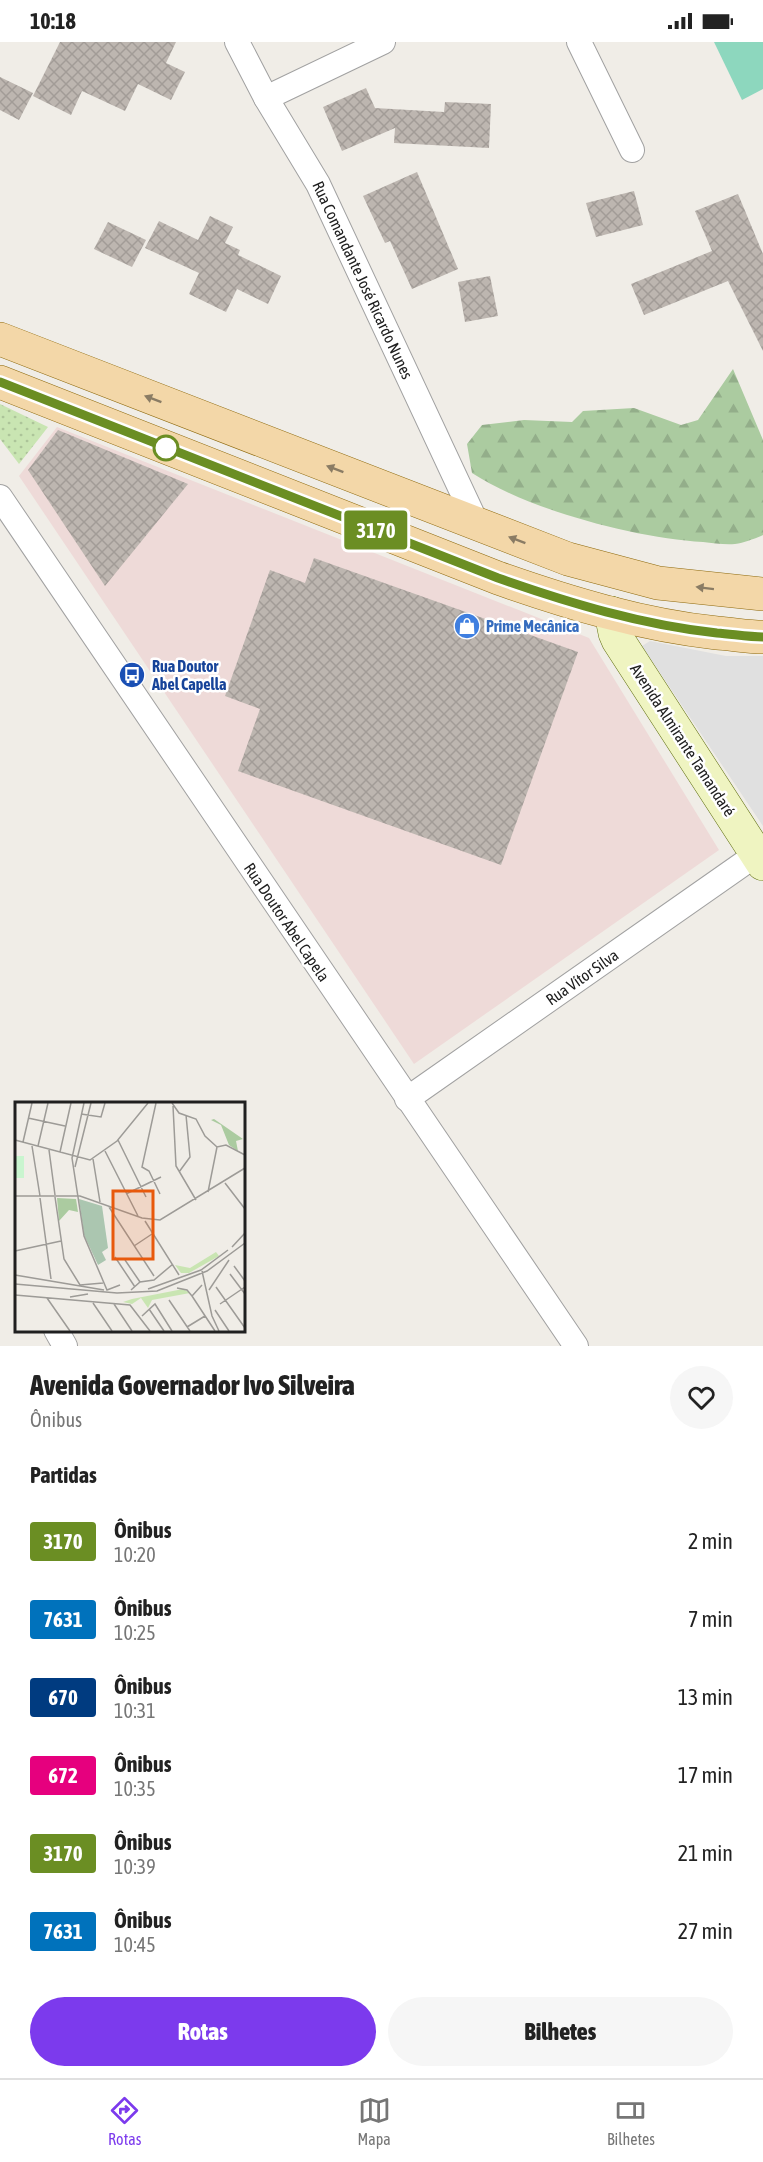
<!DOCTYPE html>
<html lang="pt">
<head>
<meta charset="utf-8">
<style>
	:root { --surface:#fff; --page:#f6f6f6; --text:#222; --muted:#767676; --line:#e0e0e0; --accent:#7c3aed }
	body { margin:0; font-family:"Asap Condensed",sans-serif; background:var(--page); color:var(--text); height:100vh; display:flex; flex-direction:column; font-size:22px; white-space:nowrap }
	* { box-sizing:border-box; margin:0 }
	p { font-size:20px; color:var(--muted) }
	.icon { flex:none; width:33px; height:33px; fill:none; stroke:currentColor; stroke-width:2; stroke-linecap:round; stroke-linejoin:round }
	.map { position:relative; height:1304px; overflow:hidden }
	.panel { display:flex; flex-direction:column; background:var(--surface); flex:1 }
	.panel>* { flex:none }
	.badge { padding:0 12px; border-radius:4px; font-size:21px; line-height:39px }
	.map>.badge { position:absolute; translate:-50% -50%; box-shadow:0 0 0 3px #fff }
	h2 { padding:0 30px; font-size:22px; line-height:54px }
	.round { display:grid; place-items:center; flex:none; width:63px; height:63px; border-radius:32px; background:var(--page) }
	.summary { display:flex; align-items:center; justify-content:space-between; height:102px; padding:0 30px }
	h1 { font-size:28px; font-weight:800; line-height:45px }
	.action { display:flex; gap:12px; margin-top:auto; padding:12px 30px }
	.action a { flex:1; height:69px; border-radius:36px; background:var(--accent); color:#fff; font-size:24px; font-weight:800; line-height:69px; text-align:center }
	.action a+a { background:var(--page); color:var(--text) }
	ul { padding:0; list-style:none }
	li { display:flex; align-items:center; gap:18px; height:78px; padding:0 30px }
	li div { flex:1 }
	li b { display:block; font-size:22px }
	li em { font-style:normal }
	li .badge { min-width:66px; font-weight:700; text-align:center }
	.status { display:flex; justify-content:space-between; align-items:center; height:42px; padding:0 30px; background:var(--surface); direction:ltr }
	.status svg { height:16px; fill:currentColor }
	.tabs { display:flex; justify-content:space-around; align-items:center; height:84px; border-top:2px solid var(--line); background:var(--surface); font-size:16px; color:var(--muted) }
	.tabs a { display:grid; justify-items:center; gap:3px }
	.tabs .on { color:var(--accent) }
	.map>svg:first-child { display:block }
	.commercial { fill:#eedad8 }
	.grass { fill:url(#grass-dots) }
	.forest { fill:url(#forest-firs) }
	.pitch { fill:#8dd7be }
	.parking { fill:#e0e0e0 }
	.building { fill:url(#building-cross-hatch) }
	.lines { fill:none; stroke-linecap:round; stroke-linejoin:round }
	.street-casing { stroke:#a1a1a1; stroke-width:26 }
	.secondary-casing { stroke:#5f6e0f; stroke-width:34 }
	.primary-casing { stroke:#8e6a0e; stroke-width:34 }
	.street { stroke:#fff; stroke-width:24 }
	.secondary { stroke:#eff4c1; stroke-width:33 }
	.primary { stroke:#f3d7a8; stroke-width:33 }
	.oneway { fill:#8a7c64 }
	.line-casing { stroke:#fff; stroke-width:14 }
	.line { stroke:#6b8e23; stroke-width:9 }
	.stop-dot { fill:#fff; stroke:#6b8e23; stroke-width:3 }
	.labels { text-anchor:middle; stroke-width:5; stroke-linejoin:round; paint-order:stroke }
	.street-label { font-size:16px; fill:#202020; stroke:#fff }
	.shop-label { font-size:16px; font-weight:bold; fill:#366cbe; stroke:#fff; text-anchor:start }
	.transit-label { font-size:16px; font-weight:bold; fill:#164399; stroke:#fff; text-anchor:start }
	.inset-road { fill:none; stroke:#9d9b97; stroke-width:1.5 }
	.view { fill:#e8590c; fill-opacity:0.15; stroke:#e8590c; stroke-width:3 }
	.inset-edge { fill:none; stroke:#202020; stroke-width:3 }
</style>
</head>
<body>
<div class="status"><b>10:18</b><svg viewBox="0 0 49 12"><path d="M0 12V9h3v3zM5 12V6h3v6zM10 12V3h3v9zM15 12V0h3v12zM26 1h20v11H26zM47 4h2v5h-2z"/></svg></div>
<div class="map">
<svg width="763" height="1304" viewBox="0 0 763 1304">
	<defs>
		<pattern id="grass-dots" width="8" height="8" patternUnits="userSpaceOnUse" patternTransform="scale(1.5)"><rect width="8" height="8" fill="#c9e5b2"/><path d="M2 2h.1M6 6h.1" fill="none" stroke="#acc499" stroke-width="1.8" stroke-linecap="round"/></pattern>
		<pattern id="forest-firs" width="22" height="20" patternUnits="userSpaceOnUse" patternTransform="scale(1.5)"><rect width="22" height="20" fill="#abcba0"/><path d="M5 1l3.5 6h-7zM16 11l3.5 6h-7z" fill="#93ae8a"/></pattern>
		<pattern id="building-cross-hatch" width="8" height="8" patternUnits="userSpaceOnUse" patternTransform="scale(1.5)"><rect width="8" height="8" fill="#bdb6b0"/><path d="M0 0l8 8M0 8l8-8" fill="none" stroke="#a29c97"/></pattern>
	</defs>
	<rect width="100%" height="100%" fill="#f0ede7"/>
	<polygon class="commercial" points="57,385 589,596 719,808 414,1022 19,434"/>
	<polygon class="grass" points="0,362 48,385 19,422 0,397"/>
	<path class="forest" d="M733,327l30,71v95l-2,1c-8,3 -17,7 -26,8 -10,1 -22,-1 -32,-2 -68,-4 -174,-32 -231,-69l-5,-29 15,-19 42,-5 48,2 11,-11 51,-3 47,17 17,-5z"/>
	<polygon class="pitch" points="714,0 763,0 763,47 742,58"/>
	<polygon class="parking" points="650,599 726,614 763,614 763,784 642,604"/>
	<g class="building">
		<polygon points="60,0 176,0 166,21 185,30 171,58 138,42 125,69 82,49 71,73 33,54"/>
		<polygon points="0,35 33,51 19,78 0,68"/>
		<polygon points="366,46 375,66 444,70 445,60 491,62 489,106 394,101 395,86 342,109 323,65"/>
		<polygon points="417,130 458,227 412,247 390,199 385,201 363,154"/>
		<polygon points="634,149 643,183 596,195 586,161"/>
		<polygon points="738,152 763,212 763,309 728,239 644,273 631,242 712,209 695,169"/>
		<polygon points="210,174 233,185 225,201 240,208 238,213 281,234 268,262 237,247 226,270 189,252 199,231 145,206 159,179 198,198"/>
		<polygon points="108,180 146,198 132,225 94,207"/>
		<polygon points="490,234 498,274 465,280 458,240"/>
		<polygon points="58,388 188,442 105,544 28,428"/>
		<polygon points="314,516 578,610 501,823 238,729 260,667 225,654 270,528 305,541"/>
	</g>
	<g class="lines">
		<g class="street-casing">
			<g id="street">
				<polyline points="237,0 266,56 318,142 477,482"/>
				<polyline points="579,0 632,108"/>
				<polyline points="266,56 383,0"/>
				<polyline points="0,455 576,1304"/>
				<polyline points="407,1057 757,812"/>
				<polyline points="56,1288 65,1304"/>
			</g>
		</g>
		<g class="secondary-casing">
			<polyline id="secondary" points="611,571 615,591 618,598 763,822"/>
		</g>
		<g class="primary-casing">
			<g id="primary">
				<polyline points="0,297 568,517 658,541 763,552"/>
				<path d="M0,340l498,196c71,25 144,47 219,55 15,1 31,4 46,4"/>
			</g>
		</g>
		<use href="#street" class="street"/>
		<use href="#secondary" class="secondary"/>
		<use href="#primary" class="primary"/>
	</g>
	<defs><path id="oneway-solid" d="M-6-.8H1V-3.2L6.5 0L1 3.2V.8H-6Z" transform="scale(1.5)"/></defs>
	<g class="oneway">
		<use href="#oneway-solid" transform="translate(153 357) rotate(-159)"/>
		<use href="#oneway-solid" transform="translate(335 427) rotate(-159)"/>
		<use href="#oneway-solid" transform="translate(517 498) rotate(-159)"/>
		<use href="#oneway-solid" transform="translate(705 546) rotate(-173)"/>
	</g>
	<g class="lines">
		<g class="line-casing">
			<path id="line" d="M0,340l498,196c71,25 144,47 219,55 15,1 31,4 46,4"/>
		</g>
		<use href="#line" class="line"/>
	</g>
	<defs>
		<g id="shop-disc" transform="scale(1.35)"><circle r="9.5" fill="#3f7fe0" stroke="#fff"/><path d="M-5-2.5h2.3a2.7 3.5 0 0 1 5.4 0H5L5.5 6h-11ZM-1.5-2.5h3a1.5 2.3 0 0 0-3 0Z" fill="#fff"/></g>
		<g id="bus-disc" transform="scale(1.35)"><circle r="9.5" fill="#1a4fb4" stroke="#fff"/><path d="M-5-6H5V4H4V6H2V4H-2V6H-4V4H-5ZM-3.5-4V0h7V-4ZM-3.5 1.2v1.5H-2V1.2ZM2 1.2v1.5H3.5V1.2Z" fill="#fff"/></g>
	</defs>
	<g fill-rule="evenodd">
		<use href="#shop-disc" x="467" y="584"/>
		<use href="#bus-disc" x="132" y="633"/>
	</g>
	<circle class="stop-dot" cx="166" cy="406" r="12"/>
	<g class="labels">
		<g class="street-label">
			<text transform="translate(363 238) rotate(65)" y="6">Rua Comandante José Ricardo Nunes</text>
			<text transform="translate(683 698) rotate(57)" y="6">Avenida Almirante Tamandaré</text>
			<text transform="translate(287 880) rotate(56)" y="6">Rua Doutor Abel Capela</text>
			<text transform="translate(582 935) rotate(-35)" y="6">Rua Vítor Silva</text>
		</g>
		<g class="shop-label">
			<text x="486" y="590">Prime Mecânica</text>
		</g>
		<g class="transit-label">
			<text x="152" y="630">Rua Doutor<tspan x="152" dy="18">Abel Capella</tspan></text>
		</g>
	</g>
	<g transform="translate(15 1060)">
		<rect width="230" height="230" fill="#f0ede7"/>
		<path d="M201,150l3,4 -30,17h-8l-6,-8 15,3zM168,187l7,4 -38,7 -4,8 -7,-10 -9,6 -9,-2 9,-3z" fill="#c9e5b2"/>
		<path d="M199,17l29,20 -7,2 2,10 -9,-6 -8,-20 -10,-5zM61,97l2,13 -9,-2 -10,11 -2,-23z" fill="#abcba0"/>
		<path d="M64,97l23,7 6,42 -6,4 4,8 -8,5 -14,-30z" fill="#abc6b0"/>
		<path d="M0,54h9v22h-9z" fill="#c9f5cf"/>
		<path class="inset-road" d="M69,1l-12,55 12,78 23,54 13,-5M141,1l-14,64 7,4 11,23M157,1l7,10 17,6 9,17 12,11 9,-2 19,10M158,4l3,60 20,34M66,12l20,3 4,-14M13,16l37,8M0,38l75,20 27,-19 31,-38M103,38l28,57M8,40l9,-39M17,44l8,50M23,44l10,-43M34,48l6,45M90,49l33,65M45,50l11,-49M78,57l7,43M60,65l16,-64M164,70l11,-15 -4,-42M210,81l20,26M193,90l9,-45M111,92l35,-17M0,94h65l62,22 18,2 85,-52M40,95l9,62 16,26 23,-2M25,96l11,81M94,105l45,69M130,119l34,54M119,144l18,-12M217,145l13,-14M0,149l46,-10M100,155l20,30M110,158l15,22M219,164l11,15M187,169l10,45 7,15M215,172l15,20M0,173l89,15M0,182l102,9 40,-2 50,-20 38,-28M187,183l-10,11 23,35M201,185l29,41M162,186l10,2 5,6M133,187l53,-19 27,-20M116,188l9,-8 14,-2 19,-16M194,188l20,-30M0,193l115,10 20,26M55,195l18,-3M32,196l23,33M154,198l21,31M78,201l19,28M99,202l18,27M205,202l25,-17M134,207l15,22M200,208l14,21M127,214l13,-12 17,27M172,225l18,-11"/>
		<path class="view" d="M98,89h40v68h-40z"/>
		<rect width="230" height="230" class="inset-edge"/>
	</g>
</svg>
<b class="badge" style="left:376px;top:488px;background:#6b8e23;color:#fff">3170</b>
</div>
<section class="panel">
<div class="summary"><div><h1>Avenida Governador Ivo Silveira</h1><p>Ônibus</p></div><a class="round"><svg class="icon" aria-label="heart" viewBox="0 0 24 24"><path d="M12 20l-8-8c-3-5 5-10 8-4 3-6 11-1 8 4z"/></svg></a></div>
<h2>Partidas</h2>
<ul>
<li><span class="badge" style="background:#6b8e23;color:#fff">3170</span><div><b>Ônibus</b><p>10:20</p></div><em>2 min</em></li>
<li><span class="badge" style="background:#0072bc;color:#fff">7631</span><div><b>Ônibus</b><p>10:25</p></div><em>7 min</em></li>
<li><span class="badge" style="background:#003b80;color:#fff">670</span><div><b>Ônibus</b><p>10:31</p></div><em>13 min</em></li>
<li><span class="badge" style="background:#e6007e;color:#fff">672</span><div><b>Ônibus</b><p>10:35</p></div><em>17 min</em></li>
<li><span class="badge" style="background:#6b8e23;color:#fff">3170</span><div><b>Ônibus</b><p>10:39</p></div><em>21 min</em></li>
<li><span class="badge" style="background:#0072bc;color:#fff">7631</span><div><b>Ônibus</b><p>10:45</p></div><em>27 min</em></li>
</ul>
<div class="action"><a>Rotas</a><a>Bilhetes</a></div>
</section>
<nav class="tabs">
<a class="on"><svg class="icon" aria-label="directions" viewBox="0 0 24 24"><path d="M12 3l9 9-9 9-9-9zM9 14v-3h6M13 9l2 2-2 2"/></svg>Rotas</a>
<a><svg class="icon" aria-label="map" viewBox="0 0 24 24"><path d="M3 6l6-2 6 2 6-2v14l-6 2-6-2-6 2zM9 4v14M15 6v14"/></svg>Mapa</a>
<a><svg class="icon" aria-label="tickets" viewBox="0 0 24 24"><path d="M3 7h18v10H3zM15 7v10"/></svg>Bilhetes</a>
</nav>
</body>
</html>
